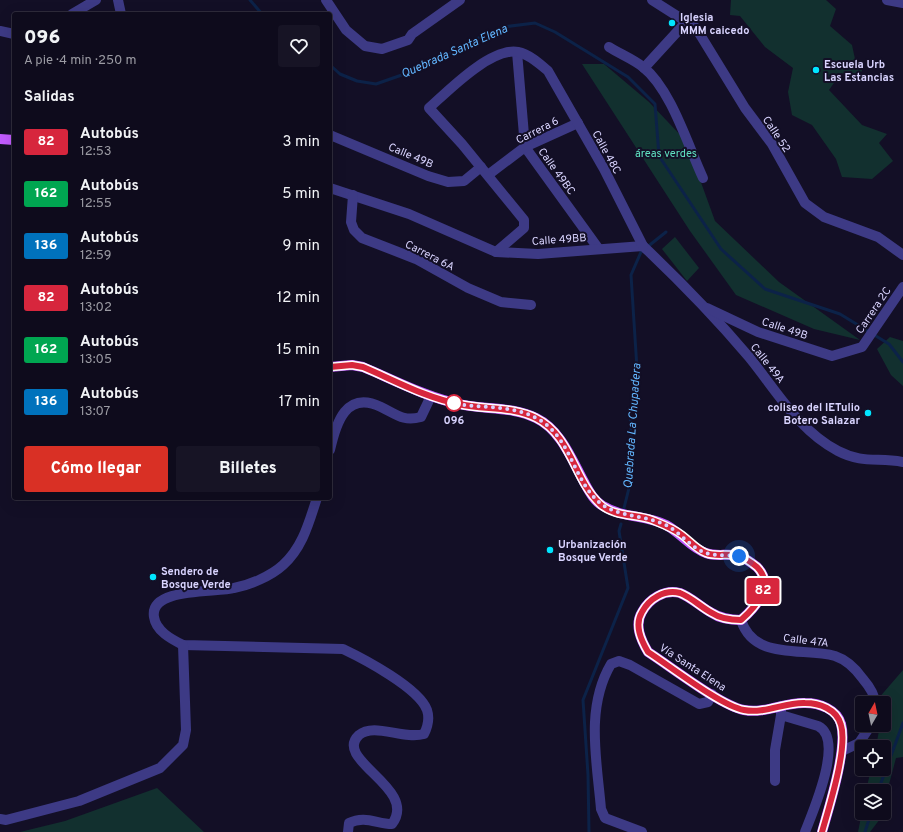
<!DOCTYPE html>
<html lang="es">
<head>
<meta charset="utf-8">
<style>
	:root { --surface:#0e0b1c; --page:#171425; --text:#f1f3f6; --muted:#9b9ba3; --line:#2e2b3b; --accent:#d93025 }
	body { margin:0; font-family:Overpass,sans-serif; background:var(--page); color:var(--text); height:100vh; display:flex; flex-direction:column; font-size:15px; white-space:nowrap }
	* { box-sizing:border-box; margin:0 }
	p { font-size:13px; color:var(--muted) }
	.icon { flex:none; width:22px; height:22px; fill:none; stroke:currentColor; stroke-width:2; stroke-linecap:round; stroke-linejoin:round }
	.map { position:relative; flex:1; overflow:hidden }
	.side { position:absolute; left:12px; top:12px; width:320px; height:488px; display:flex; flex-direction:column; background:var(--surface); border-radius:4px; box-shadow:0 4px 16px #0002,0 0 0 1px var(--line) }
	.side>* { flex:none }
	.badge { padding:0 8px; border-radius:3px; font-size:14px; line-height:26px }
	.needle { width:26px; rotate:9deg }
	.fabs { position:absolute; left:855px; top:696px; display:grid; gap:8px }
	.fabs a { display:grid; place-items:center; width:36px; height:36px; border-radius:4px; background:var(--surface); box-shadow:0 4px 16px #0002,0 0 0 1px var(--line); font-size:20px }
	.you { position:absolute; width:20px; height:20px; margin:-10px; border:3px solid #fff; border-radius:50%; background:#1a73e8; box-shadow:0 0 0 6px #1a73e833 }
	.map>.badge { position:absolute; translate:-50% -50%; box-shadow:0 0 0 2px #fff }
	h2 { padding:0 12px; font-size:15px; line-height:36px }
	.round { display:grid; place-items:center; flex:none; width:42px; height:42px; border-radius:4px; background:var(--page) }
	.summary { display:flex; align-items:center; justify-content:space-between; height:68px; padding:0 12px }
	h1 { font-size:19px; font-weight:800; line-height:30px }
	.button { display:flex; gap:8px; margin-top:auto; padding:8px 12px }
	.button a { flex:1; height:46px; border-radius:4px; background:var(--accent); color:#fff; font-size:16px; font-weight:800; line-height:46px; text-align:center }
	.button a+a { background:var(--page); color:var(--text) }
	ul { padding:0; list-style:none }
	li { display:flex; align-items:center; gap:12px; height:52px; padding:0 12px }
	li div { flex:1 }
	li b { display:block; font-size:15px }
	li em { font-style:normal }
	li .badge { min-width:44px; font-weight:700; text-align:center }
	.map>svg:first-child { display:block }
	.green { fill:#12302f }
	.lines { fill:none; stroke-linecap:round; stroke-linejoin:round }
	.stream { stroke:#0c2248; stroke-width:3 }
	.minor { stroke:#3d3a85; stroke-width:10 }
	.major { stroke:#c25bff; stroke-width:10 }
	.line-casing { stroke:#fff; stroke-width:9 }
	.line { stroke:#d7263d; stroke-width:6 }
	.walk { stroke:#d9d4ff; stroke-width:4; stroke-dasharray:0 7.2 }
	.poi-dot { fill:#00e5ff; stroke:#130f26; stroke-width:1.5 }
	.stop-dot { fill:#fff; stroke:#d7263d; stroke-width:2 }
	.labels { text-anchor:middle; stroke-width:4; stroke-linejoin:round; paint-order:stroke }
	.poi-label { font-size:11px; font-weight:bold; fill:#d9d4ff; stroke:#130f26; text-anchor:start }
	.street-label { font-size:11px; fill:#d9d4ff; stroke:#130f26 }
	.park-label { font-size:11px; fill:#5fe0c0; stroke:#130f26 }
	.stop-label { font-size:11px; font-weight:bold; fill:#d9d4ff; stroke:#130f26 }
	.water-label { font-size:12px; font-style:italic; fill:#62b6ff; stroke:#130f26 }
</style>
</head>
<body>
<div class="map">
<svg width="903" height="832" viewBox="0 0 903 832">
	<rect width="100%" height="100%" fill="#130f26"/>
	<g class="green">
		<polygon points="731,0 826,0 836,9 830,26 852,45 855,59 863,68 859,77 841,73 829,90 862,125 887,134 879,143 893,161 872,179 842,177 836,159 812,125 792,115 788,92 793,68 765,47 740,16 730,15"/>
		<polygon points="582,64 604,64 649,102 686,141 715,221 779,282 860,340 814,329 736,295 690,231"/>
		<polygon points="675,237 699,268 687,281 662,249"/>
		<polygon points="890,337 903,341 903,386 891,375 877,349"/>
		<polygon points="903,670 903,757 896,758 884,803 884,791 866,791 871,769 884,769 884,747 876,747 880,725 884,725 884,703 880,703 878,699"/>
		<polygon points="157,788 204,832 20,832 65,821"/>
		<polygon points="862,812 881,813 880,819 870,832 858,832"/>
	</g>
	<g class="lines">
		<g class="stream">
			<polyline points="250,0 262,14"/>
			<polyline points="330,65 340,74 357,81 376,84 416,70 442,58 465,44 503,27 535,23 555,32 628,77 655,104 659,156 721,249 765,289 840,314 889,344 903,362"/>
			<polyline points="623,512 630,484 632,448 630,415 637,369 631,275 641,252 666,232"/>
			<polyline points="878,791 903,723"/>
			<polyline points="589,832 588,775 583,700 628,588 619,531 621,524"/>
			<polyline points="865,832 871,813"/>
		</g>
		<g class="minor">
			<polyline points="118,0 121,14"/>
			<polyline points="326,0 346,30 365,46 382,49 408,40 412,34 460,0"/>
			<polyline points="652,0 696,28 745,108 772,144 805,203 824,217 878,237 903,255"/>
			<polyline points="887,0 903,3"/>
			<polyline points="72,14 96,0"/>
			<polyline points="0,31 14,34"/>
			<path d="M609,47c11,7 24,12 34,20 28,22 45,79 60,111"/>
			<polyline points="517,52 525,147 598,248"/>
			<polyline points="644,68 687,21"/>
			<polyline points="330,135 428,176 448,182 464,181 481,167"/>
			<polyline points="488,175 525,147 578,123"/>
			<path d="M330,188l79,26 87,38 42,2 105,-8c37,35 73,72 106,111 27,33 50,74 89,94 25,13 40,6 65,11"/>
			<polyline points="353,195 351,222 354,230 362,238 416,259 468,288 501,302 531,305"/>
			<path d="M496,252l28,-24v-8l-62,-76 -33,-36c19,-17 62,-61 89,-56 11,2 22,12 30,19l56,98 39,77"/>
			<polyline points="707,308 758,332 832,356 862,347 903,287"/>
			<path d="M330,450c6,-27 16,-60 51,-43 15,7 22,15 40,10l10,-21"/>
			<path d="M317,498c-8,24 -14,49 -34,67 -12,11 -33,20 -49,23 -18,5 -85,-1 -80,29 2,14 17,22 29,28l160,4c21,10 76,39 84,61 3,9 1,16 -3,24 -21,6 -50,-12 -65,1 -27,25 60,53 33,89 -15,0 -27,-9 -43,-1l-1,9"/>
			<path d="M741,620c13,41 62,27 94,36 12,4 21,13 28,23 6,7 12,15 12,24"/>
			<path d="M781,706v9l37,11c27,13 -5,85 -13,106"/>
			<polyline points="842,751 859,743 871,725"/>
			<polyline points="775,781 775,750 781,715"/>
			<polyline points="0,819 6,820 79,801 160,768 183,745 186,730 183,645"/>
			<path d="M642,832l-37,-14 -4,-9c-4,-48 -16,-101 10,-145l8,-3 11,4 69,39 9,-2 4,-8"/>
		</g>
		<g class="major">
			<polyline points="0,139 14,140"/>
			<path d="M330,367l22,-2 11,2c31,13 63,30 96,37 25,6 53,2 77,14 25,12 36,42 48,64 5,9 10,19 19,24 19,12 43,9 63,19 15,8 25,23 40,28 10,4 22,0 33,3 6,2 13,7 18,11 18,18 -1,40 -16,53 -11,0 -20,-1 -29,-7 -10,-5 -21,-16 -32,-20 -16,-4 -31,6 -38,19 -8,13 -1,28 6,40 22,14 73,54 96,58 21,4 41,-8 61,-7 14,0 32,6 36,21 7,24 -12,83 -19,108"/>
		</g>
	</g>
	<g class="lines">
		<g class="line-casing">
			<path id="line" d="M330,367l22,-2 11,2c31,13 63,31 96,37 25,6 54,2 77,14 35,17 38,62 64,86 14,13 36,10 52,16 10,4 21,8 30,15 8,6 14,14 24,18 10,4 22,0 33,3 6,2 13,7 18,11 18,18 -1,40 -16,53 -11,0 -20,-1 -29,-7 -10,-5 -21,-16 -32,-20 -16,-4 -31,6 -38,19 -8,13 -1,28 6,40 22,14 73,54 96,58 21,4 41,-8 61,-7 14,0 32,6 36,22 7,23 -12,82 -19,107"/>
		</g>
		<use href="#line" class="line"/>
		<path class="walk" d="M454,403h-2c28,6 61,1 86,16 30,17 34,52 54,76 19,24 49,18 74,30 15,8 25,23 40,28 10,3 23,2 33,3"/>
	</g>
	<g class="poi-dot">
		<circle cx="672" cy="23" r="4"/>
		<circle cx="816" cy="70" r="4"/>
		<circle cx="868" cy="413" r="4"/>
		<circle cx="550" cy="550" r="4"/>
		<circle cx="153" cy="577" r="4"/>
	</g>
	<circle class="stop-dot" cx="454" cy="403" r="8"/>
	<g class="labels">
		<g class="poi-label">
			<text x="680" y="21">Iglesia<tspan x="680" dy="13">MMM caicedo</tspan></text>
			<text x="824" y="68">Escuela Urb<tspan x="824" dy="13">Las Estancias</tspan></text>
			<text x="860" y="411" text-anchor="end">coliseo del IETulio<tspan x="860" dy="13">Botero Salazar</tspan></text>
			<text x="558" y="548">Urbanización<tspan x="558" dy="13">Bosque Verde</tspan></text>
			<text x="161" y="575">Sendero de<tspan x="161" dy="13">Bosque Verde</tspan></text>
		</g>
		<g class="street-label">
			<text transform="translate(537 130) rotate(-27)" y="4">Carrera 6</text>
			<text transform="translate(777 134) rotate(56)" y="4">Calle 52</text>
			<text transform="translate(607 152) rotate(61)" y="4">Calle 48C</text>
			<text transform="translate(411 155) rotate(23)" y="4">Calle 49B</text>
			<text transform="translate(557 171) rotate(54)" y="4">Calle 49BC</text>
			<text transform="translate(559 239) rotate(-4)" y="4">Calle 49BB</text>
			<text transform="translate(430 255) rotate(27)" y="4">Carrera 6A</text>
			<text transform="translate(873 310) rotate(-56)" y="4">Carrera 2C</text>
			<text transform="translate(785 328) rotate(18)" y="4">Calle 49B</text>
			<text transform="translate(768 363) rotate(51)" y="4">Calle 49A</text>
			<text transform="translate(806 640) rotate(7)" y="4">Calle 47A</text>
			<text transform="translate(693 667) rotate(33)" y="4">Vía Santa Elena</text>
		</g>
		<g class="park-label">
			<text x="666" y="157">áreas verdes</text>
		</g>
		<g class="stop-label">
			<text x="454" y="424">096</text>
		</g>
		<g class="water-label">
			<text transform="translate(454 51) rotate(-24)" y="4">Quebrada Santa Elena</text>
			<text transform="translate(632 426) rotate(-86)" y="4">Quebrada La Chupadera</text>
		</g>
	</g>
</svg>
<div class="fabs">
<a><svg class="needle" viewBox="-14 -14 28 28"><path d="M0-13l5 13h-10z" fill="#e53935"/><path d="M0 13l5-13h-10z" fill="#9b9ba3"/></svg></a>
<a><svg class="icon" aria-label="locate" viewBox="0 0 24 24"><circle cx="12" cy="12" r="6"/><path d="M12 2v4M12 18v4M2 12h4M18 12h4"/></svg></a>
<a><svg class="icon" aria-label="layers" viewBox="0 0 24 24"><path d="M12 4l9 5-9 5-9-5zM3 14l9 5 9-5"/></svg></a>
</div>
<div class="you" style="left:739px;top:556px"></div>
<b class="badge" style="left:763px;top:591px;background:#d7263d;color:#fff">82</b>
<section class="side">
<div class="summary"><div><h1>096</h1><p>A pie · 4 min · 250 m</p></div><a class="round"><svg class="icon" aria-label="heart" viewBox="0 0 24 24"><path d="M12 20l-8-8c-3-5 5-10 8-4 3-6 11-1 8 4z"/></svg></a></div>
<h2>Salidas</h2>
<ul>
<li><span class="badge" style="background:#d7263d;color:#fff">82</span><div><b>Autobús</b><p>12:53</p></div><em>3 min</em></li>
<li><span class="badge" style="background:#00a651;color:#fff">162</span><div><b>Autobús</b><p>12:55</p></div><em>5 min</em></li>
<li><span class="badge" style="background:#0072bc;color:#fff">136</span><div><b>Autobús</b><p>12:59</p></div><em>9 min</em></li>
<li><span class="badge" style="background:#d7263d;color:#fff">82</span><div><b>Autobús</b><p>13:02</p></div><em>12 min</em></li>
<li><span class="badge" style="background:#00a651;color:#fff">162</span><div><b>Autobús</b><p>13:05</p></div><em>15 min</em></li>
<li><span class="badge" style="background:#0072bc;color:#fff">136</span><div><b>Autobús</b><p>13:07</p></div><em>17 min</em></li>
</ul>
<div class="button"><a>Cómo llegar</a><a>Billetes</a></div>
</section>
</div>
</body>
</html>
